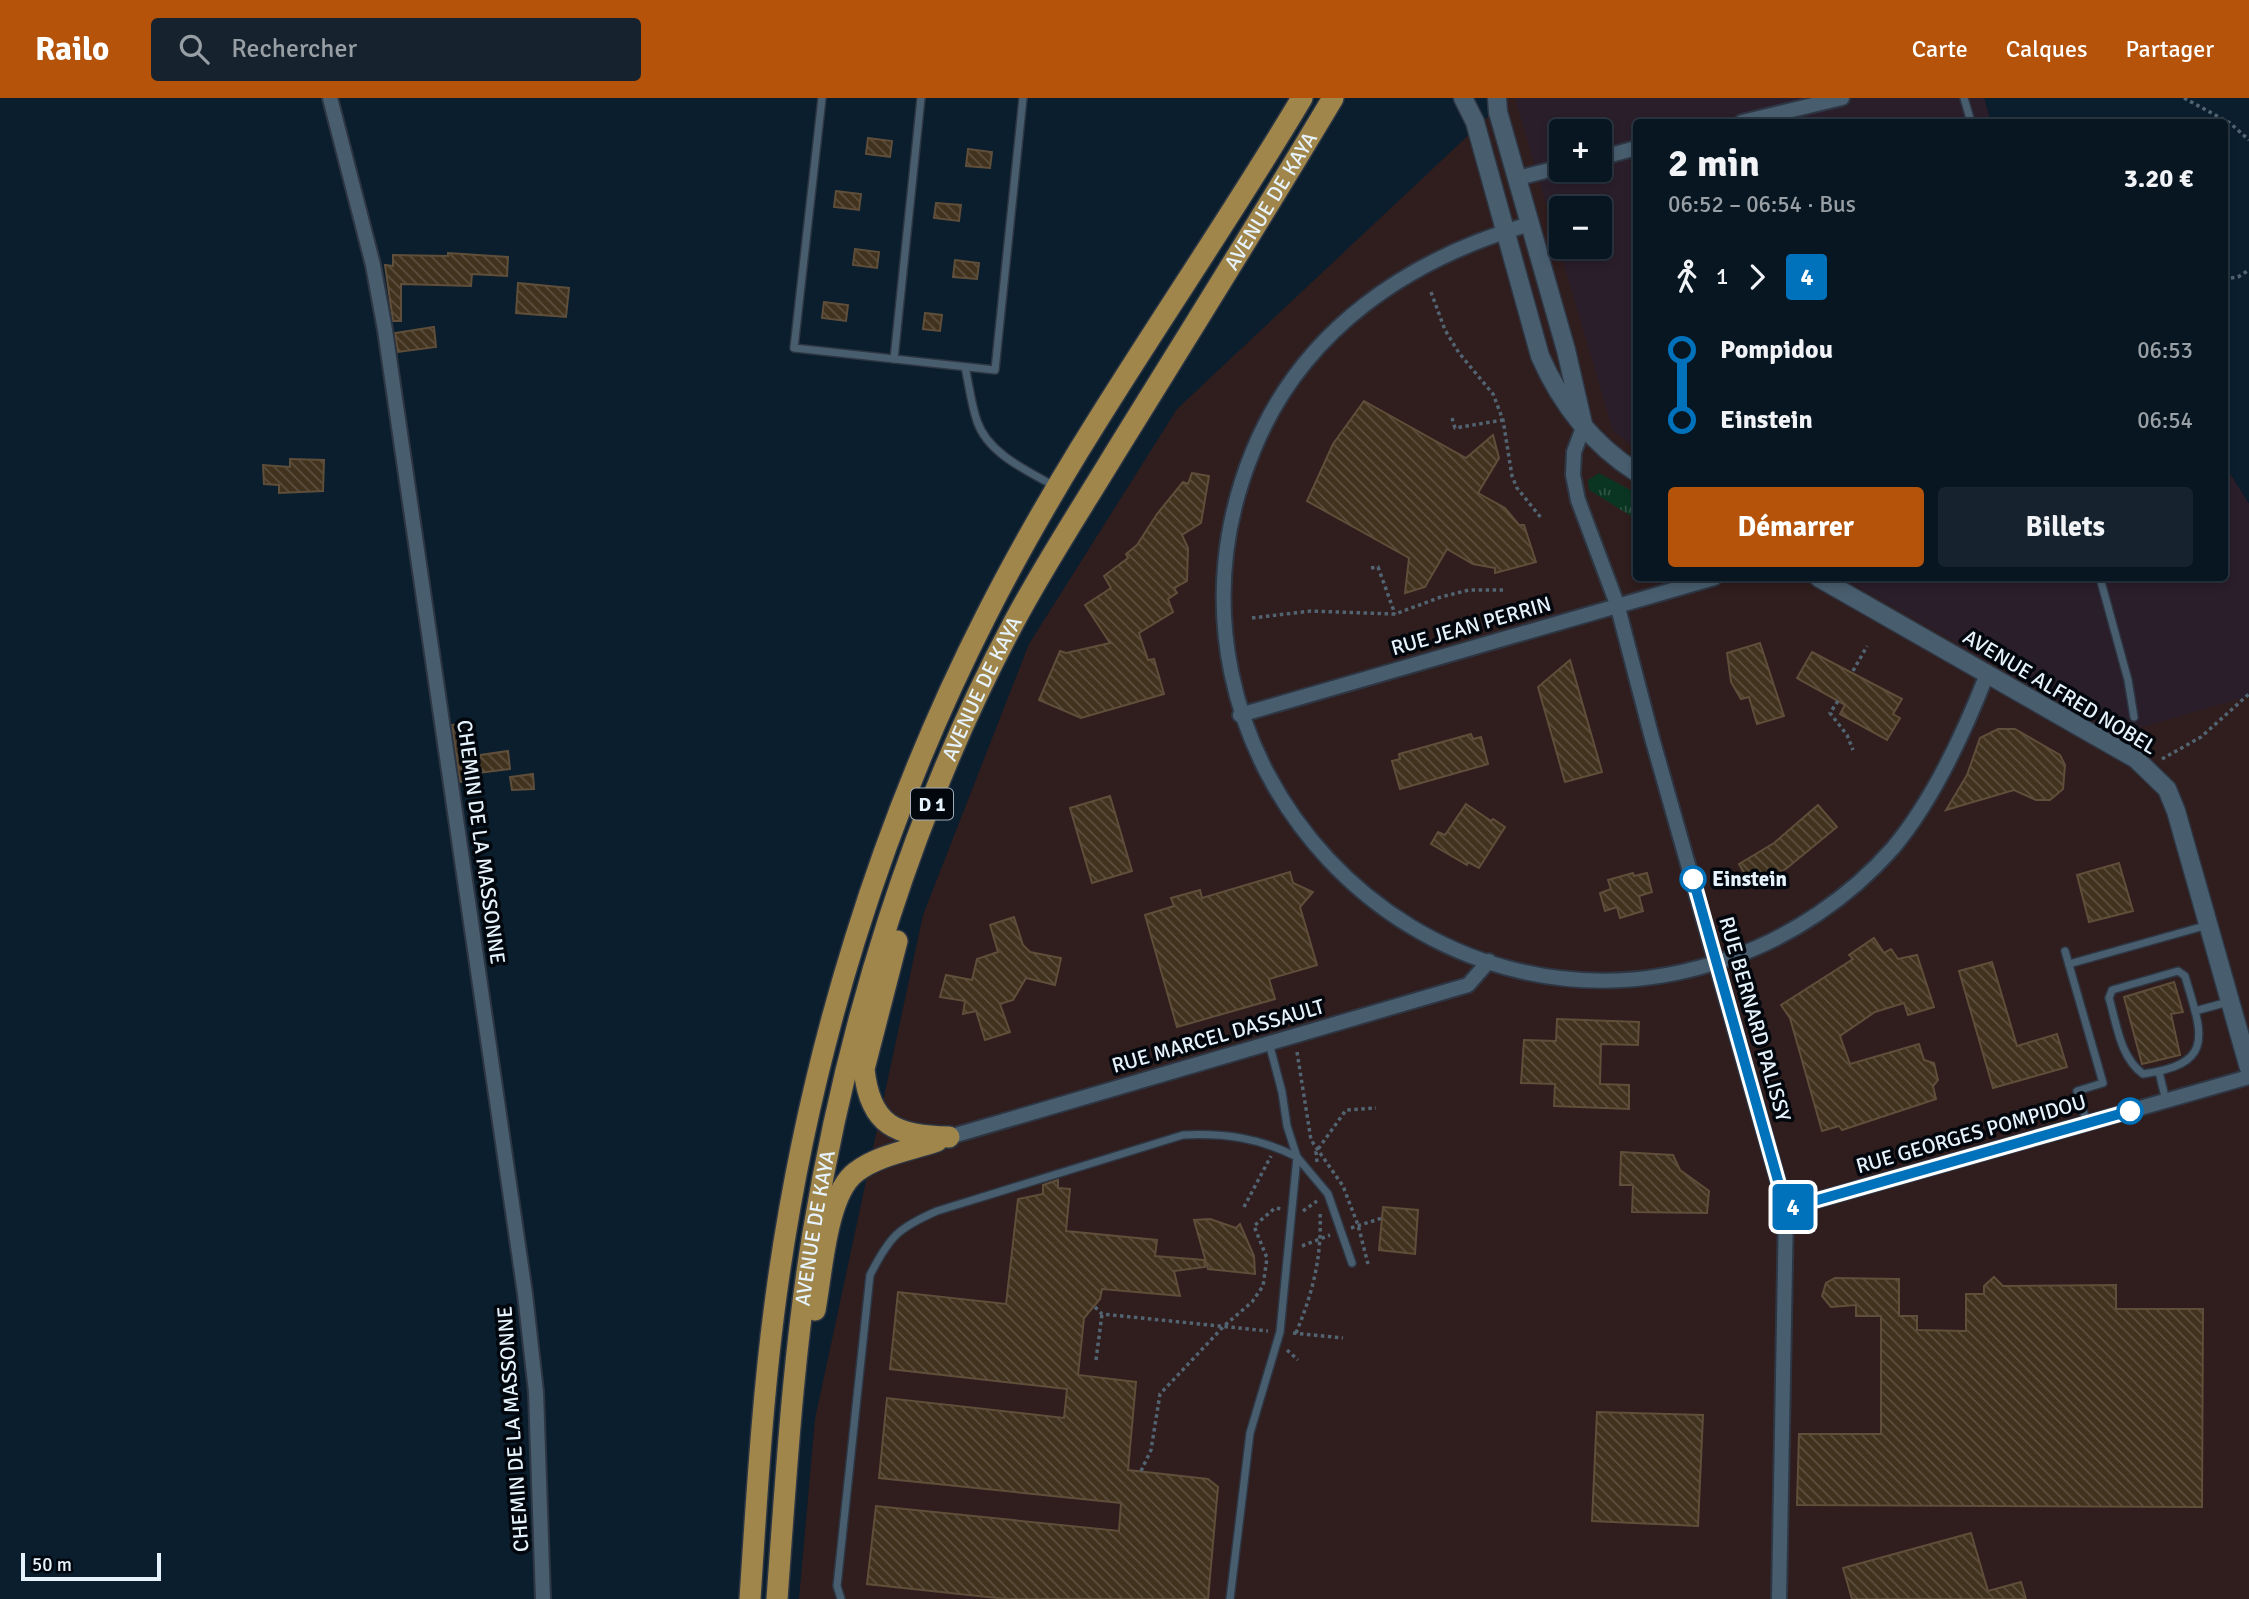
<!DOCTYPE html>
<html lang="fr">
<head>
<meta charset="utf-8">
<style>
	:root { --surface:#081622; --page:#16232f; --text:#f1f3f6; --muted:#989fa5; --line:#293540; --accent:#b45309 }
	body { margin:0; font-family:Signika,sans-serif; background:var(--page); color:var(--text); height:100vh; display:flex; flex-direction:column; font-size:26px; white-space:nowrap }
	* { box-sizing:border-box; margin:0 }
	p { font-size:23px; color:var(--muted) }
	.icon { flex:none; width:38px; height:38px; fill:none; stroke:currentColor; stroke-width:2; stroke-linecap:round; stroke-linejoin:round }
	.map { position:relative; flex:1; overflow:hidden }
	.sheet { position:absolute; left:1633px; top:21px; width:595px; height:462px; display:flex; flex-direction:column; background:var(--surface); border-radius:7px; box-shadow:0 4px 10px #0003,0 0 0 2px var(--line) }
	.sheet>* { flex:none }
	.badge { padding:0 14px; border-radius:5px; font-size:24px; line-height:46px }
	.controls { position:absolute; left:1549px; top:21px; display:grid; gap:14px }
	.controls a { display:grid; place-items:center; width:63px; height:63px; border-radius:7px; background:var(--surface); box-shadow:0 4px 10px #0003,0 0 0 2px var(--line); font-size:35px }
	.scale { position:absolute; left:21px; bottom:18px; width:140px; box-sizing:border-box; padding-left:7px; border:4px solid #e6f3fd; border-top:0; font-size:19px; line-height:24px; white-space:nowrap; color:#e6f3fd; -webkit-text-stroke:5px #02070d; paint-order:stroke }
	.map>.badge { position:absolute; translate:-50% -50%; box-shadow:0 0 0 4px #fff }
	.legs { display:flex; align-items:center; gap:10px; height:77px; padding:0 35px; font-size:23px }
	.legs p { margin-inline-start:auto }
	.head { display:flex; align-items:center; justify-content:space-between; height:119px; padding:0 35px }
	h1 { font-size:38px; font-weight:800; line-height:52px }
	.primary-button { display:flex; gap:14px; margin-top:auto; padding:14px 35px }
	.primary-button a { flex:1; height:80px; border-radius:7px; background:var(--accent); color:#fff; font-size:28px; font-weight:800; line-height:80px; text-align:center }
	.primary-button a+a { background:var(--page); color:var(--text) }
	ul { padding:0 35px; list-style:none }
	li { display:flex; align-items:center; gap:24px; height:70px; font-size:26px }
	li i { display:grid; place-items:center; width:10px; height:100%; margin:0 9px; background:currentColor }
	li i::after { content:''; width:18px; height:18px; margin:-9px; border:5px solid; border-radius:50%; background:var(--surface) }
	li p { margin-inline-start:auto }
	li:first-child i { background:linear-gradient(#0000 50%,currentColor 0) }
	li:last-child i { background:linear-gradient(currentColor 50%,#0000 0) }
	header { display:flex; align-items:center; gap:42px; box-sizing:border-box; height:98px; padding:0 35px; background:var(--accent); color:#fff }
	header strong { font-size:33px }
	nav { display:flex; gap:38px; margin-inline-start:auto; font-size:24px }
	.search { width:490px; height:63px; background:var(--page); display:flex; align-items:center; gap:18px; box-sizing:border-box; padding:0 24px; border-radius:7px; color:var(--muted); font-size:26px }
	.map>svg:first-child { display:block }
	.industrial { fill:#301d1d; fill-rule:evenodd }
	.education { fill:#2a1e2b; fill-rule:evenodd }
	.grass { fill:url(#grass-tufts) }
	.building { fill:url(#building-back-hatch); stroke:#5f4e3a; stroke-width:2 }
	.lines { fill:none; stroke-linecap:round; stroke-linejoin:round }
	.service-casing { stroke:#2e3643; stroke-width:10 }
	.minor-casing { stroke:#2e3643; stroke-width:18 }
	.tertiary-casing { stroke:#2e3643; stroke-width:21 }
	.primary-casing { stroke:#2e3643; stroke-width:24 }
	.path { stroke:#526471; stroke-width:3.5; stroke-dasharray:3.5 3.5; stroke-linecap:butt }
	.service { stroke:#485e6f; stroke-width:7 }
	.minor { stroke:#485e6f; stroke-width:14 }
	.tertiary { stroke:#485e6f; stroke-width:18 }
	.primary { stroke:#a0864a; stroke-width:21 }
	.line-1-casing { stroke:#fff; stroke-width:16 }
	.line-1 { stroke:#0072bc; stroke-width:10 }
	.stop-1-dot { fill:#fff; stroke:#0072bc; stroke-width:3.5 }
	.labels { text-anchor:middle; stroke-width:7; stroke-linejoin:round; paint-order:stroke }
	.shield { fill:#02070d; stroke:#a2acb5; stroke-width:2 }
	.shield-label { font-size:19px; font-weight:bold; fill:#e6f3fd }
	.street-label { font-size:21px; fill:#e6f3fd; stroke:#02070d }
	.stop-label { font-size:21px; font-weight:bold; fill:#e6f3fd; stroke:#02070d; text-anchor:start }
</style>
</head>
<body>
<header>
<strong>Railo</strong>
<div class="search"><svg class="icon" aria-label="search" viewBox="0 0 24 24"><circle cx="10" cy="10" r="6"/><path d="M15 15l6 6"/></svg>Rechercher</div>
<nav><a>Carte</a><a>Calques</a><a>Partager</a></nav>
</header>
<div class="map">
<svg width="2249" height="1501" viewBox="0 0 2249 1501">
	<defs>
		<pattern id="grass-tufts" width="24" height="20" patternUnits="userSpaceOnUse" patternTransform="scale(1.75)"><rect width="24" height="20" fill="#0b3523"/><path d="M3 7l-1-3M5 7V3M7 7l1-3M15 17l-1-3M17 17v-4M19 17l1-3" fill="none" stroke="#2f5344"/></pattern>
		<pattern id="building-back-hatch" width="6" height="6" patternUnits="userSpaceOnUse" patternTransform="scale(1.75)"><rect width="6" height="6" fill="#41321e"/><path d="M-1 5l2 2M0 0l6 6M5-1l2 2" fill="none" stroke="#5c5040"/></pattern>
	</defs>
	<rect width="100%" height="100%" fill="#0a1e2d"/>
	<path class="industrial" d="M1508,0h476l7,24h-355v456h588v-114l25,40v1095h-1450l16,-180 108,-504 106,-271 148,-235zM1561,33h39v39h-39zM1561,110h39v39h-39z"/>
	<g class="education">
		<path d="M1515,0h469l7,24h-355v327l-23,-18zM1561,33h39v39h-39zM1561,110h39v39h-39z"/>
		<polygon points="2224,366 2249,406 2249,598 2118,636 1842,480 2224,480"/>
	</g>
	<polygon class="grass" points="1599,375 1636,395 1636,421 1589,392 1588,382"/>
	<g class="building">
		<polygon points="868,40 892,43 890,59 866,56"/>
		<polygon points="968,51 992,54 990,70 966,68"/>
		<polygon points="836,93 861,96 859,112 834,109"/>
		<polygon points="936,105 961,107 959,123 934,120"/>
		<polygon points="855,151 879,154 877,170 853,167"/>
		<polygon points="448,155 508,159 507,178 472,176 471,188 401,186 401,223 393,223 385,167 393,168 393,157 448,158"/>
		<polygon points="955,162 979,165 977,181 953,179"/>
		<polygon points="518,185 569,190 566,219 516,215"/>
		<polygon points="824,204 848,207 846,223 822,220"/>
		<polygon points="925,215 942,217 940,233 923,231"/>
		<polygon points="434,229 436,249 398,254 395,235"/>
		<polygon points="1364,303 1466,360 1493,337 1499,360 1478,395 1505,410 1519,427 1524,427 1536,464 1495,475 1495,470 1473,466 1447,451 1425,489 1405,495 1409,460 1307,403 1333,346"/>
		<polygon points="290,361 324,362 323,393 279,395 279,387 264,386 263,367 290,369"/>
		<polygon points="1192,375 1209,378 1201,425 1182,437 1188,450 1187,483 1174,490 1177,495 1168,501 1173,514 1139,535 1148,562 1154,561 1164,596 1081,620 1039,602 1060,553 1066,555 1110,545 1085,507 1111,490 1104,478 1128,460 1126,456 1137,447 1157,416 1183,384 1188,386"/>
		<polygon points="1760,545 1784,618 1757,626 1749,599 1741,601 1731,584 1727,555"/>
		<polygon points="1812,554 1902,601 1893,616 1900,620 1887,642 1840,616 1845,607 1797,580"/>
		<polygon points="1570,562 1602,674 1565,684 1538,589"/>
		<polygon points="468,624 473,658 508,653 510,671 470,676 470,682 460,684 452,627"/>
		<polygon points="1998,631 2015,631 2060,657 2065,667 2063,691 2050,702 2036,702 2014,692 1946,712 1967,677 1980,640"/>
		<polygon points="1471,636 1473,641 1481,639 1488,666 1400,691 1392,663 1400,661 1399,656"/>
		<polygon points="533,676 534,691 512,692 510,679"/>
		<polygon points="1110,698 1132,773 1092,785 1070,710"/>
		<polygon points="1466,706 1491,723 1493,721 1505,729 1479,770 1468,764 1467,767 1431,746 1438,734 1445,737"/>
		<polygon points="1818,707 1837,729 1787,770 1753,790 1739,766 1774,745"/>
		<polygon points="2119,765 2133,813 2089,824 2077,777"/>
		<polygon points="1290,774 1293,785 1313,794 1300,809 1317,867 1269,881 1275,901 1177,929 1145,817 1174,808 1171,800 1200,792 1202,800"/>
		<polygon points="1633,775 1634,778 1647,775 1652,794 1639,798 1643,813 1620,820 1617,809 1605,813 1600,795 1611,791 1608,782"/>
		<polygon points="1014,819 1023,847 1030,854 1061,860 1055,887 1026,880 1013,902 1000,906 1010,934 985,942 976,913 963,916 965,903 940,899 946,877 972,882 977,861 998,854 990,827"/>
		<polygon points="1874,840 1884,855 1891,851 1898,861 1917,857 1934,909 1908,917 1904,905 1875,914 1840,938 1850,966 1919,946 1924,962 1934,965 1938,982 1933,988 1936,1001 1842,1032 1839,1028 1822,1033 1790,920 1781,907 1853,861 1849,857"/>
		<polygon points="1992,864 2017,948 2057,936 2067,969 1993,990 1959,873"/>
		<polygon points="2174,884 2183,914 2171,916 2180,957 2142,966 2124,899"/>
		<polygon points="1557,921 1639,924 1638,947 1601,946 1600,986 1629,987 1629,1011 1554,1008 1555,986 1521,985 1524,942 1556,943"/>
		<polygon points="1621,1054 1673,1057 1680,1072 1709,1093 1707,1115 1632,1114 1633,1087 1620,1087"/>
		<polygon points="1058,1082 1058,1090 1070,1091 1066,1133 1157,1142 1155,1158 1204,1162 1205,1169 1174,1173 1180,1198 1102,1191 1100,1201 1084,1220 1078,1277 1136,1284 1128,1372 1208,1381 1218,1389 1208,1501 1006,1501 867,1486 876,1408 1119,1433 1121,1405 879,1380 887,1300 1064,1320 1067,1291 890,1271 898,1194 1006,1206 1018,1101 1043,1096 1043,1087"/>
		<polygon points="1383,1109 1418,1112 1415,1156 1379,1152"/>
		<polygon points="1210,1121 1236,1130 1240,1126 1254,1158 1255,1176 1208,1171 1194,1122"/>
		<polygon points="1994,1179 2003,1188 2116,1187 2116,1211 2203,1211 2202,1409 1797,1407 1799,1336 1881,1336 1881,1218 1856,1218 1856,1207 1831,1209 1822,1198 1826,1185 1835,1180 1899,1181 1899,1218 1917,1218 1917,1232 1966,1233 1966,1196 1984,1196 1984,1188"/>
		<polygon points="1597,1314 1703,1317 1698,1428 1592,1423"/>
		<polygon points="1971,1435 1988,1493 2021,1484 2026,1501 1852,1501 1843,1470"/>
	</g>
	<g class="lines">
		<g class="service-casing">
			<g id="service">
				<polyline points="822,0 794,250 995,272 1023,0"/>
				<polyline points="1964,0 1971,24"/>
				<polyline points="894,261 921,0"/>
				<path d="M965,269c4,17 6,37 12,54 11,33 51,50 79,66"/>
				<polyline points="2100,480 2128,582 2134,619"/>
				<polyline points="2065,853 2103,985 2077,993 2087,1025"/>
				<polyline points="2069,866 2208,827"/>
				<path d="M2178,873l7,5c16,56 33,88 -42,98 -23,-17 -26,-49 -34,-76l3,-8z"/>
				<polyline points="2195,913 2228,904"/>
				<polyline points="1269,945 1282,994 1287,1028 1297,1059 1328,1096 1352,1165"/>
				<polyline points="2159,974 2166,1003"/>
				<path d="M841,1501l-4,-13 33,-311c20,-39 28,-47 67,-64l246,-76c42,-2 77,3 114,22l-17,175 -30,101 -20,166"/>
			</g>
		</g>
		<g class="minor-casing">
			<g id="minor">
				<polyline points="330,0 373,167 385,232 525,1196 536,1294 543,1501"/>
				<polyline points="1742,24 1842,0"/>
				<polyline points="1600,60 1636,50"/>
				<polyline points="1518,80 1561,69"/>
				<path d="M1530,126c-122,35 -228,106 -277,227 -124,303 166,617 477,507 61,-21 120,-61 163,-110 41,-49 71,-115 94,-174"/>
				<polyline points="1583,330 1574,354 1573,377 1578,402 1617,506 1652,640 1786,1111 1779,1501"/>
				<polyline points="1240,617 1714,480"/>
				<polyline points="949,1039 1468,887 1489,863"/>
				<polyline points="1786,1111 2249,979"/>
			</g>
		</g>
		<g class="tertiary-casing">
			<g id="tertiary">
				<path d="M1463,0l12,24 65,234c21,48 51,87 96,116"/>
				<polyline points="1497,0 1498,14 1566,252 1583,326"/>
				<polyline points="1819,480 2136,661 2167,691 2176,713 2249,970"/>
			</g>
		</g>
		<g class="primary-casing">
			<g id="primary">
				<path d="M897,843l-33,128c6,57 32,67 85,68"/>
				<path d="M815,1212c7,-36 11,-116 41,-138 22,-17 55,-22 81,-31"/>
				<path d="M750,1501c7,-106 13,-212 28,-317 33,-232 103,-460 209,-668 91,-180 212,-343 315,-516"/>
				<path id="s1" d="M777,1501c9,-122 16,-245 36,-366 35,-211 100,-422 201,-611 31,-58 67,-113 101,-169 73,-118 147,-236 218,-355"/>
			</g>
		</g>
		<g class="path">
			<polyline points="2184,0 2230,25 2249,42"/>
			<polyline points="2224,181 2238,179 2249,172"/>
			<polyline points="1431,194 1445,232 1459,255 1493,296 1503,322 1512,378 1517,390 1542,421"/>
			<polyline points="1452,320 1455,330 1503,322"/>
			<polyline points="1371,470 1378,469 1395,516"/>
			<polyline points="1252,520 1311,513 1395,516 1441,499 1469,492 1503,492"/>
			<polyline points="1853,573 1867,548"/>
			<polyline points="1838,603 1830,615 1847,637 1853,652"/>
			<polyline points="2162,661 2201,639 2249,596"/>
			<polyline points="1297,954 1311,1042 1343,1088 1358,1127 1368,1166"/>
			<polyline points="1317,1064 1316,1054 1346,1012 1376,1010"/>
			<polyline points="1244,1109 1271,1058"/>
			<polyline points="1303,1113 1317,1103"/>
			<polyline points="1351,1130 1382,1120"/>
			<polyline points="1302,1148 1330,1137"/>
			<polyline points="1095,1209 1102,1216 1268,1233"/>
			<polyline points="1293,1235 1343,1240"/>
			<path d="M1296,1235c17,-41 26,-76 24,-121"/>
			<polyline points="1287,1252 1298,1262"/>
			<polyline points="1096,1262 1102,1216"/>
			<polyline points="1141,1373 1151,1352 1160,1296 1224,1228 1252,1204 1263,1188 1267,1160 1254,1128 1275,1110 1282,1111"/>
		</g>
		<use href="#service" class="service"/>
		<use href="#minor" class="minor"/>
		<use href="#tertiary" class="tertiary"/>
		<use href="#primary" class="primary"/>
	</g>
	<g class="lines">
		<g class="line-1-casing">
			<polyline id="line-1" points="1693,781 1786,1111 2130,1013"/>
		</g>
		<use href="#line-1" class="line-1"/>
	</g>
	<g class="stop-1-dot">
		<circle cx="1693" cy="781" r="12"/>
		<circle cx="2130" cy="1013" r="12"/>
	</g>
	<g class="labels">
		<rect class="shield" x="911" y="690.5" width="42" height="31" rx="5"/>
		<g class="shield-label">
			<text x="932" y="713">D 1</text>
		</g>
		<g class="street-label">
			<text dy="7" stroke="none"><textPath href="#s1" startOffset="1507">AVENUE DE KAYA</textPath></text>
			<text transform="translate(1471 528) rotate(-16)" y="7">RUE JEAN PERRIN</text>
			<text dy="7" stroke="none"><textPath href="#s1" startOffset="940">AVENUE DE KAYA</textPath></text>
			<text transform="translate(2060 594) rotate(31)" y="7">AVENUE ALFRED NOBEL</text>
			<text transform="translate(481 744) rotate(82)" y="7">CHEMIN DE LA MASSONNE</text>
			<text transform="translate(1755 921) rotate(74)" y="7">RUE BERNARD PALISSY</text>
			<text transform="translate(1218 938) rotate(-16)" y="7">RUE MARCEL DASSAULT</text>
			<text transform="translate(1971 1036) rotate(-16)" y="7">RUE GEORGES POMPIDOU</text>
			<text dy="7" stroke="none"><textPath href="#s1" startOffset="373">AVENUE DE KAYA</textPath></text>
			<text transform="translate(513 1331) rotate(-94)" y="7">CHEMIN DE LA MASSONNE</text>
		</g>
		<g class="stop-label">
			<text x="1712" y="788">Einstein</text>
		</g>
	</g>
</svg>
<div class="controls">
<a>+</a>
<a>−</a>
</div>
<div class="scale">50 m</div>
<b class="badge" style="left:1793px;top:1109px;background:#0072bc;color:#fff">4</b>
<section class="sheet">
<div class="head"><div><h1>2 min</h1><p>06:52 – 06:54 · Bus</p></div><b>3.20 €</b></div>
<div class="legs"><svg class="icon" aria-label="walk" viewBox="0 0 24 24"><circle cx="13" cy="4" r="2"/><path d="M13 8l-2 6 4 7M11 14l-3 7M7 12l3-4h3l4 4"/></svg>1<svg class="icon" aria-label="forward" viewBox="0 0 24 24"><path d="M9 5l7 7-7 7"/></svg><b class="badge" style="background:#0072bc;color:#fff">4</b></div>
<ul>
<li><i style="color:#0072bc"></i><b>Pompidou</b><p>06:53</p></li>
<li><i style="color:#0072bc"></i><b>Einstein</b><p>06:54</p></li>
</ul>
<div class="primary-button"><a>Démarrer</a><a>Billets</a></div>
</section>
</div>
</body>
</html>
